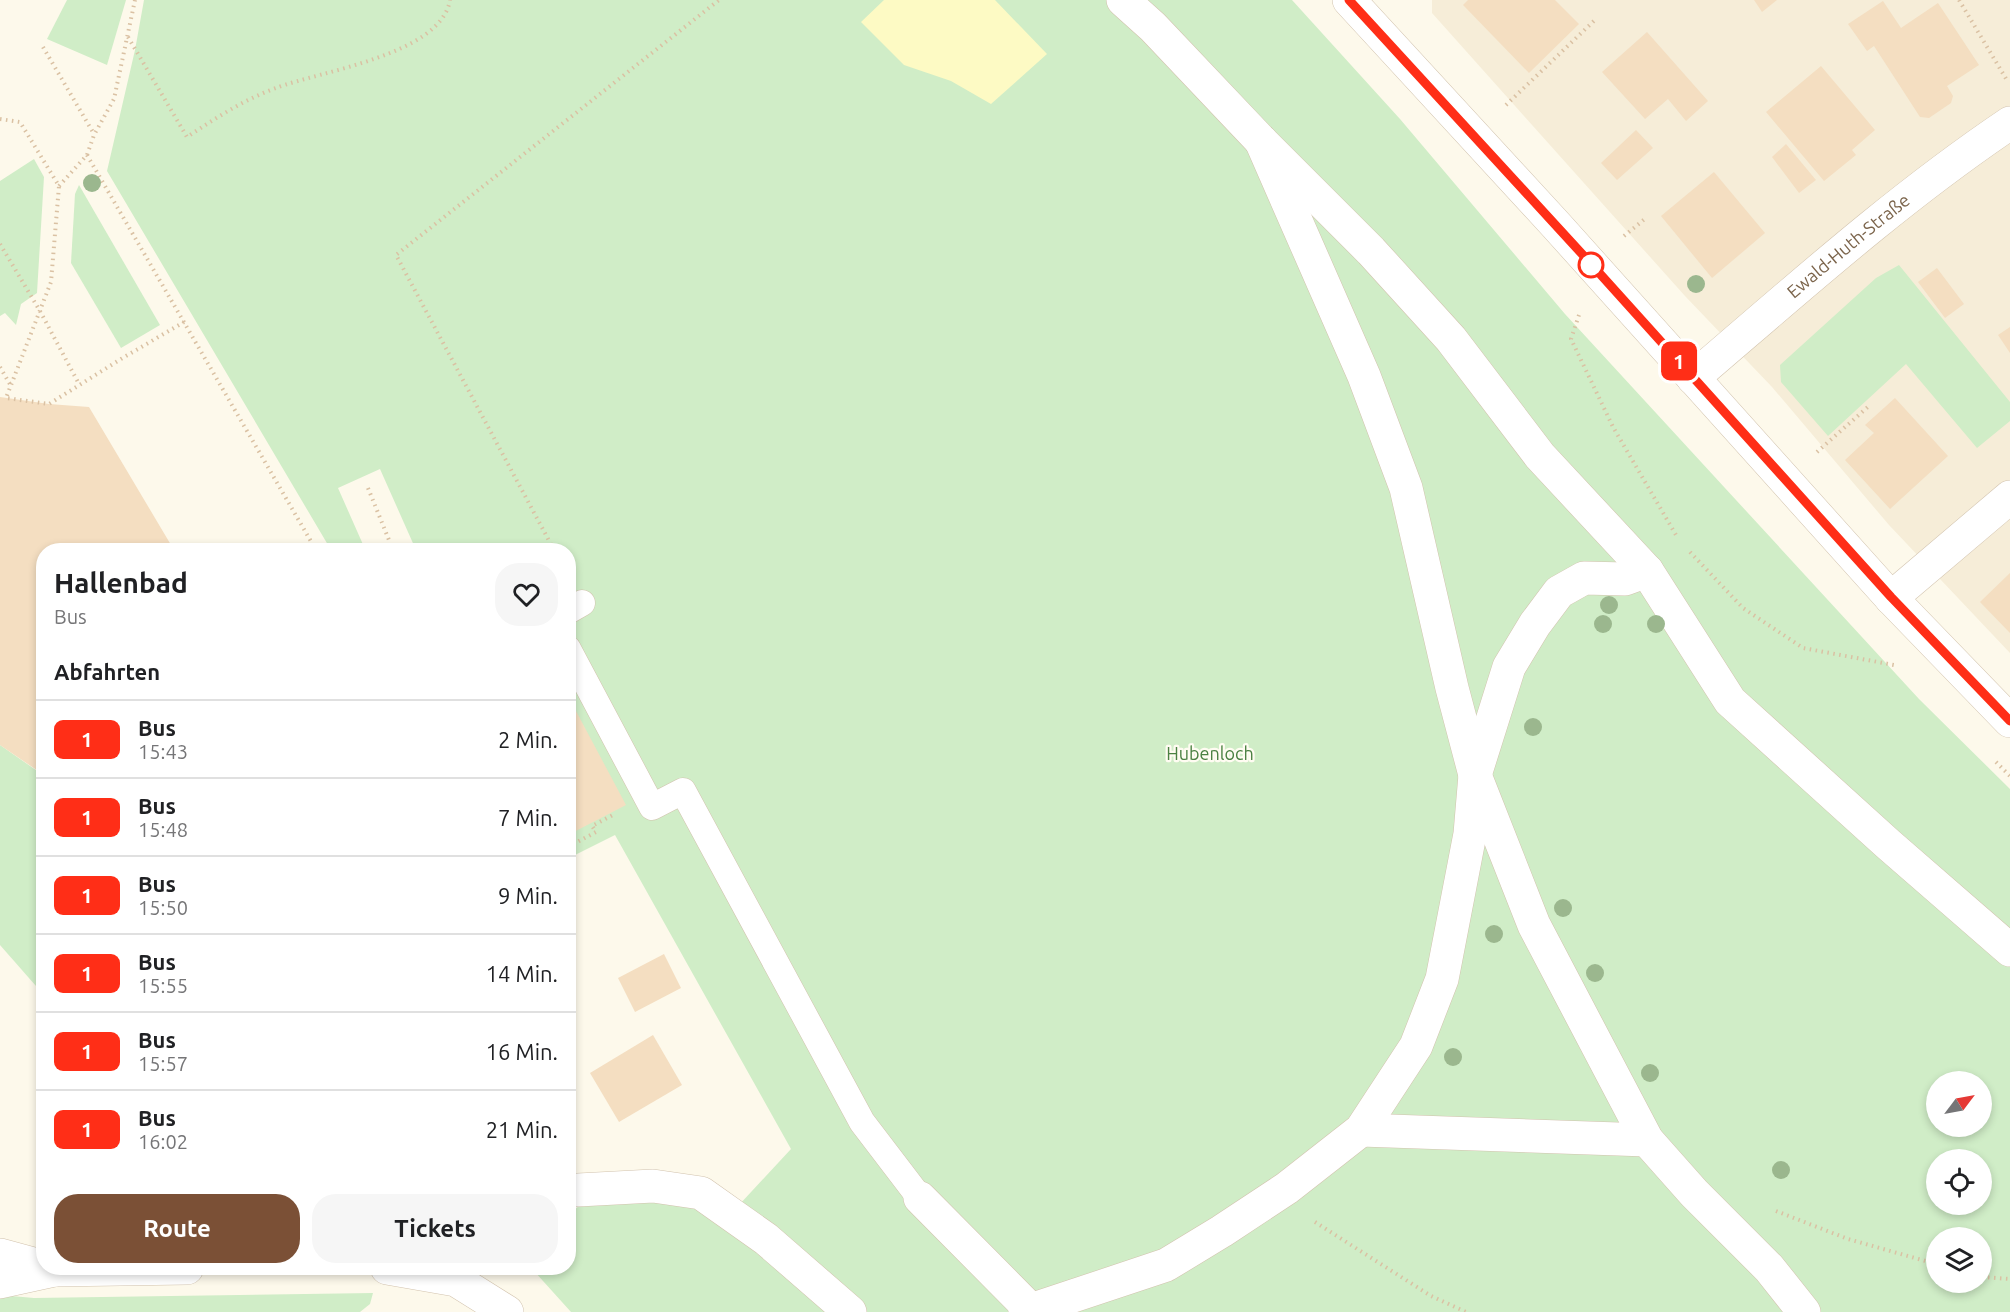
<!DOCTYPE html>
<html lang="de">
<head>
<meta charset="utf-8">
<style>
	:root { --surface:#fff; --page:#f6f6f6; --text:#202124; --muted:#757577; --line:#e0e0e0; --accent:#7b5036 }
	body { margin:0; font-family:Ubuntu,sans-serif; background:var(--page); color:var(--text); height:100vh; display:flex; flex-direction:column; font-size:22px; white-space:nowrap }
	* { box-sizing:border-box; margin:0 }
	p { font-size:20px; color:var(--muted) }
	.icon { flex:none; width:33px; height:33px; fill:none; stroke:currentColor; stroke-width:2; stroke-linecap:round; stroke-linejoin:round }
	.map { position:relative; flex:1; overflow:hidden }
	.details { position:absolute; left:36px; top:543px; width:540px; height:732px; display:flex; flex-direction:column; background:var(--surface); border-radius:24px; box-shadow:0 3px 9px #0003 }
	.details>* { flex:none }
	.badge { padding:0 12px; border-radius:9px; font-size:21px; line-height:39px }
	.needle { width:39px; rotate:58deg }
	.fabs { position:absolute; left:1926px; top:1071px; display:grid; gap:12px }
	.fabs a { display:grid; place-items:center; width:66px; height:66px; border-radius:50%; background:var(--surface); box-shadow:0 3px 9px #0003; font-size:30px }
	.map>.badge { position:absolute; translate:-50% -50%; box-shadow:0 0 0 3px #fff }
	h2 { padding:0 18px; font-size:22px; line-height:54px }
	.round { display:grid; place-items:center; flex:none; width:63px; height:63px; border-radius:24px; background:var(--page) }
	.head { display:flex; align-items:center; justify-content:space-between; height:102px; padding:0 18px }
	h1 { font-size:28px; font-weight:700; line-height:45px }
	.button { display:flex; gap:12px; margin-top:auto; padding:12px 18px }
	.button a { flex:1; height:69px; border-radius:24px; background:var(--accent); color:#fff; font-size:24px; font-weight:700; line-height:69px; text-align:center }
	.button a+a { background:var(--page); color:var(--text) }
	ul { padding:0; list-style:none }
	li { display:flex; align-items:center; gap:18px; height:78px; padding:0 18px; border-top:2px solid var(--line) }
	li div { flex:1 }
	li b { display:block; font-size:22px }
	li em { font-style:normal }
	li .badge { min-width:66px; font-weight:700; text-align:center }
	.map>svg:first-child { display:block }
	.residential { fill:#f6edd8 }
	.green { fill:#d0edc7; fill-rule:evenodd }
	.sand { fill:#fdfac4 }
	.building { fill:#f4dec1 }
	.lines { fill:none; stroke-linecap:round; stroke-linejoin:round }
	.service-casing { stroke:#d2c3ae; stroke-width:27 }
	.pedestrian-casing { stroke:#d2c3ae; stroke-width:34 }
	.minor-casing { stroke:#d2c3ae; stroke-width:34 }
	.tertiary-casing { stroke:#d2c3ae; stroke-width:34 }
	.path { stroke:#dac1a3; stroke-width:4; stroke-dasharray:1.5 4.5; stroke-linecap:butt }
	.service { stroke:#fff; stroke-width:26 }
	.pedestrian { stroke:#fff; stroke-width:33 }
	.minor { stroke:#fff; stroke-width:33 }
	.tertiary { stroke:#fff; stroke-width:33 }
	.tree { fill:#9bb78e }
	.line-casing { stroke:#fff; stroke-width:14 }
	.line { stroke:#ff2e17; stroke-width:9 }
	.stop-dot { fill:#fff; stroke:#ff2e17; stroke-width:3 }
	.labels { text-anchor:middle; stroke-width:4.5; stroke-linejoin:round; paint-order:stroke }
	.street-label { font-size:18px; fill:#7b644b; stroke:#fffcf2 }
	.park-label { font-size:18px; fill:#4b8142; stroke:#fffcf2 }
</style>
</head>
<body>
<div class="map">
<svg width="2010" height="1312" viewBox="0 0 2010 1312">
	<rect width="100%" height="100%" fill="#fdf9eb"/>
	<polygon class="residential" points="1432,0 2010,0 2010,653 1889,525 1772,387 1685,296 1432,13"/>
	<g class="green">
		<polygon points="67,0 126,0 107,65 47,39"/>
		<path d="M144,0h1148l108,119 165,195 354,385 91,90v523h-1439l-37,-41 -1,-3h35l1,-54 10,-8 45,-7 64,6 37,20 14,-20 52,-56 -176,-314 -40,20 -6,-12 -1,-293h-152l-36,-81 -42,19 27,61 -34,1 -224,-379 28,-121zM1936,1082h46v44h-46zM1936,1160h46v44h-46zM1936,1238h46v44h-46z"/>
		<polygon points="34,159 44,177 37,293 21,304 16,325 5,313 0,316 0,181"/>
		<polygon points="79,185 160,325 121,348 71,263 75,194"/>
		<polygon points="1899,265 2010,402 2010,421 1977,448 1906,364 1828,436 1781,382 1780,365 1876,278"/>
		<polygon points="0,745 43,775 43,994 0,945"/>
		<polygon points="373,1293 370,1304 360,1312 0,1312 0,1295 34,1298"/>
	</g>
	<polygon class="sand" points="884,0 995,0 1047,54 991,104 951,81 904,65 861,22"/>
	<g class="building">
		<polygon points="1468,0 1555,0 1579,24 1529,73 1463,5"/>
		<polygon points="1754,0 1777,0 1762,12"/>
		<polygon points="1883,1 1901,28 1938,3 1979,65 1947,86 1953,96 1951,103 1929,118 1920,117 1874,46 1867,51 1848,24"/>
		<polygon points="1647,32 1708,101 1686,121 1668,99 1645,119 1602,72"/>
		<polygon points="1821,66 1875,130 1852,150 1856,155 1824,181 1766,112"/>
		<polygon points="1636,130 1653,148 1617,180 1601,163"/>
		<polygon points="1786,144 1816,180 1799,193 1772,157"/>
		<polygon points="1714,172 1765,233 1712,278 1661,216"/>
		<polygon points="1937,268 1964,304 1945,318 1918,282"/>
		<polygon points="2010,327 2010,353 1998,335"/>
		<polygon points="0,397 49,404 89,407 174,550 44,550 44,775 0,745"/>
		<polygon points="1895,398 1948,456 1890,509 1845,460 1874,433 1865,425"/>
		<polygon points="2010,573 2010,633 1980,602"/>
		<polygon points="568,696 626,805 568,835"/>
		<polygon points="664,954 681,988 635,1012 618,978"/>
		<polygon points="653,1035 682,1085 619,1122 590,1073"/>
	</g>
	<g class="lines">
		<g class="service-casing">
			<g id="service">
				<polyline points="568,611 582,603"/>
				<polyline points="568,649 652,807 683,791 862,1122 920,1198"/>
			</g>
		</g>
		<g class="pedestrian-casing">
			<g id="pedestrian">
				<polyline points="1123,0 1153,27 1261,141 1371,251 1451,339 1540,456 1647,571 1730,701 1888,844 2010,950"/>
				<polyline points="1261,141 1364,376 1406,488 1452,688 1475,775 1534,925 1647,1140 1694,1193 1769,1268 1804,1312"/>
				<polyline points="1361,1130 1647,1140"/>
				<polyline points="578,1190 653,1186 701,1193 766,1239 850,1312"/>
				<polyline points="920,1198 1031,1310"/>
				<polyline points="1025,1312 1166,1265 1222,1231 1287,1188 1361,1130 1416,1046 1442,979 1470,834 1475,775 1509,667 1535,624 1559,592 1584,578 1625,579 1647,571"/>
			</g>
		</g>
		<g class="minor-casing">
			<g id="minor">
				<path id="s1" d="M1693,378c103,-88 204,-179 317,-255"/>
				<polyline points="1891,598 2010,497"/>
				<polyline points="0,1282 55,1270"/>
			</g>
		</g>
		<g class="tertiary-casing">
			<g id="tertiary">
				<polyline points="1349,0 1556,225 1891,598 2010,721"/>
				<polyline points="0,1255 44,1267"/>
				<polyline points="46,1268 55,1270 187,1268"/>
				<polyline points="387,1268 456,1280 507,1312"/>
			</g>
		</g>
		<g class="path">
			<polyline points="1959,0 2008,82"/>
			<path d="M128,37l59,100c29,-19 56,-37 89,-49 44,-17 165,-33 174,-88"/>
			<polyline points="43,47 94,134"/>
			<polyline points="1506,105 1597,18"/>
			<polyline points="0,119 20,122 59,186 51,282 6,398 49,404 121,359 184,322"/>
			<polyline points="87,155 316,550"/>
			<polyline points="59,186 87,155 94,135 114,99 135,0"/>
			<polyline points="1624,236 1646,218"/>
			<polyline points="0,244 40,311 79,384"/>
			<polyline points="1579,315 1571,339 1613,427 1676,535"/>
			<polyline points="0,367 11,386"/>
			<polyline points="1817,452 1870,405"/>
			<polyline points="368,488 393,550"/>
			<polyline points="554,550 396,255 719,0"/>
			<polyline points="1690,552 1743,608 1803,648 1894,665"/>
			<polyline points="1996,762 2010,776"/>
			<polyline points="568,847 596,832 592,826 613,815"/>
			<polyline points="1776,1211 1848,1239 1936,1264"/>
			<polyline points="1315,1222 1431,1296 1466,1312"/>
			<polyline points="1982,1277 2010,1279"/>
		</g>
		<use href="#service" class="service"/>
		<use href="#pedestrian" class="pedestrian"/>
		<use href="#minor" class="minor"/>
		<use href="#tertiary" class="tertiary"/>
	</g>
	<g class="tree">
		<circle cx="92" cy="183" r="9"/>
		<circle cx="1696" cy="284" r="9"/>
		<circle cx="1609" cy="605" r="9"/>
		<circle cx="1603" cy="624" r="9"/>
		<circle cx="1656" cy="624" r="9"/>
		<circle cx="1533" cy="727" r="9"/>
		<circle cx="1563" cy="908" r="9"/>
		<circle cx="1494" cy="934" r="9"/>
		<circle cx="1595" cy="973" r="9"/>
		<circle cx="1453" cy="1057" r="9"/>
		<circle cx="1650" cy="1073" r="9"/>
		<circle cx="1781" cy="1170" r="9"/>
	</g>
	<g class="lines">
		<g class="line-casing">
			<polyline id="line" points="1349,0 1583,255 1891,597 2010,721"/>
		</g>
		<use href="#line" class="line"/>
	</g>
	<circle class="stop-dot" cx="1591" cy="265" r="12"/>
	<g class="labels">
		<g class="street-label">
			<text dy="6" stroke="none"><textPath href="#s1" startOffset="204">Ewald-Huth-Straße</textPath></text>
		</g>
		<g class="park-label">
			<text x="1210" y="760">Hubenloch</text>
		</g>
	</g>
</svg>
<div class="fabs">
<a><svg class="needle" viewBox="-14 -14 28 28"><path d="M0-13l5 13h-10z" fill="#e53935"/><path d="M0 13l5-13h-10z" fill="#757577"/></svg></a>
<a><svg class="icon" aria-label="locate" viewBox="0 0 24 24"><circle cx="12" cy="12" r="6"/><path d="M12 2v4M12 18v4M2 12h4M18 12h4"/></svg></a>
<a><svg class="icon" aria-label="layers" viewBox="0 0 24 24"><path d="M12 4l9 5-9 5-9-5zM3 14l9 5 9-5"/></svg></a>
</div>
<b class="badge" style="left:1679px;top:361px;background:#ff2e17;color:#fff">1</b>
<section class="details">
<div class="head"><div><h1>Hallenbad</h1><p>Bus</p></div><a class="round"><svg class="icon" aria-label="heart" viewBox="0 0 24 24"><path d="M12 20l-8-8c-3-5 5-10 8-4 3-6 11-1 8 4z"/></svg></a></div>
<h2>Abfahrten</h2>
<ul>
<li><span class="badge" style="background:#ff2e17;color:#fff">1</span><div><b>Bus</b><p>15:43</p></div><em>2 Min.</em></li>
<li><span class="badge" style="background:#ff2e17;color:#fff">1</span><div><b>Bus</b><p>15:48</p></div><em>7 Min.</em></li>
<li><span class="badge" style="background:#ff2e17;color:#fff">1</span><div><b>Bus</b><p>15:50</p></div><em>9 Min.</em></li>
<li><span class="badge" style="background:#ff2e17;color:#fff">1</span><div><b>Bus</b><p>15:55</p></div><em>14 Min.</em></li>
<li><span class="badge" style="background:#ff2e17;color:#fff">1</span><div><b>Bus</b><p>15:57</p></div><em>16 Min.</em></li>
<li><span class="badge" style="background:#ff2e17;color:#fff">1</span><div><b>Bus</b><p>16:02</p></div><em>21 Min.</em></li>
</ul>
<div class="button"><a>Route</a><a>Tickets</a></div>
</section>
</div>
</body>
</html>
